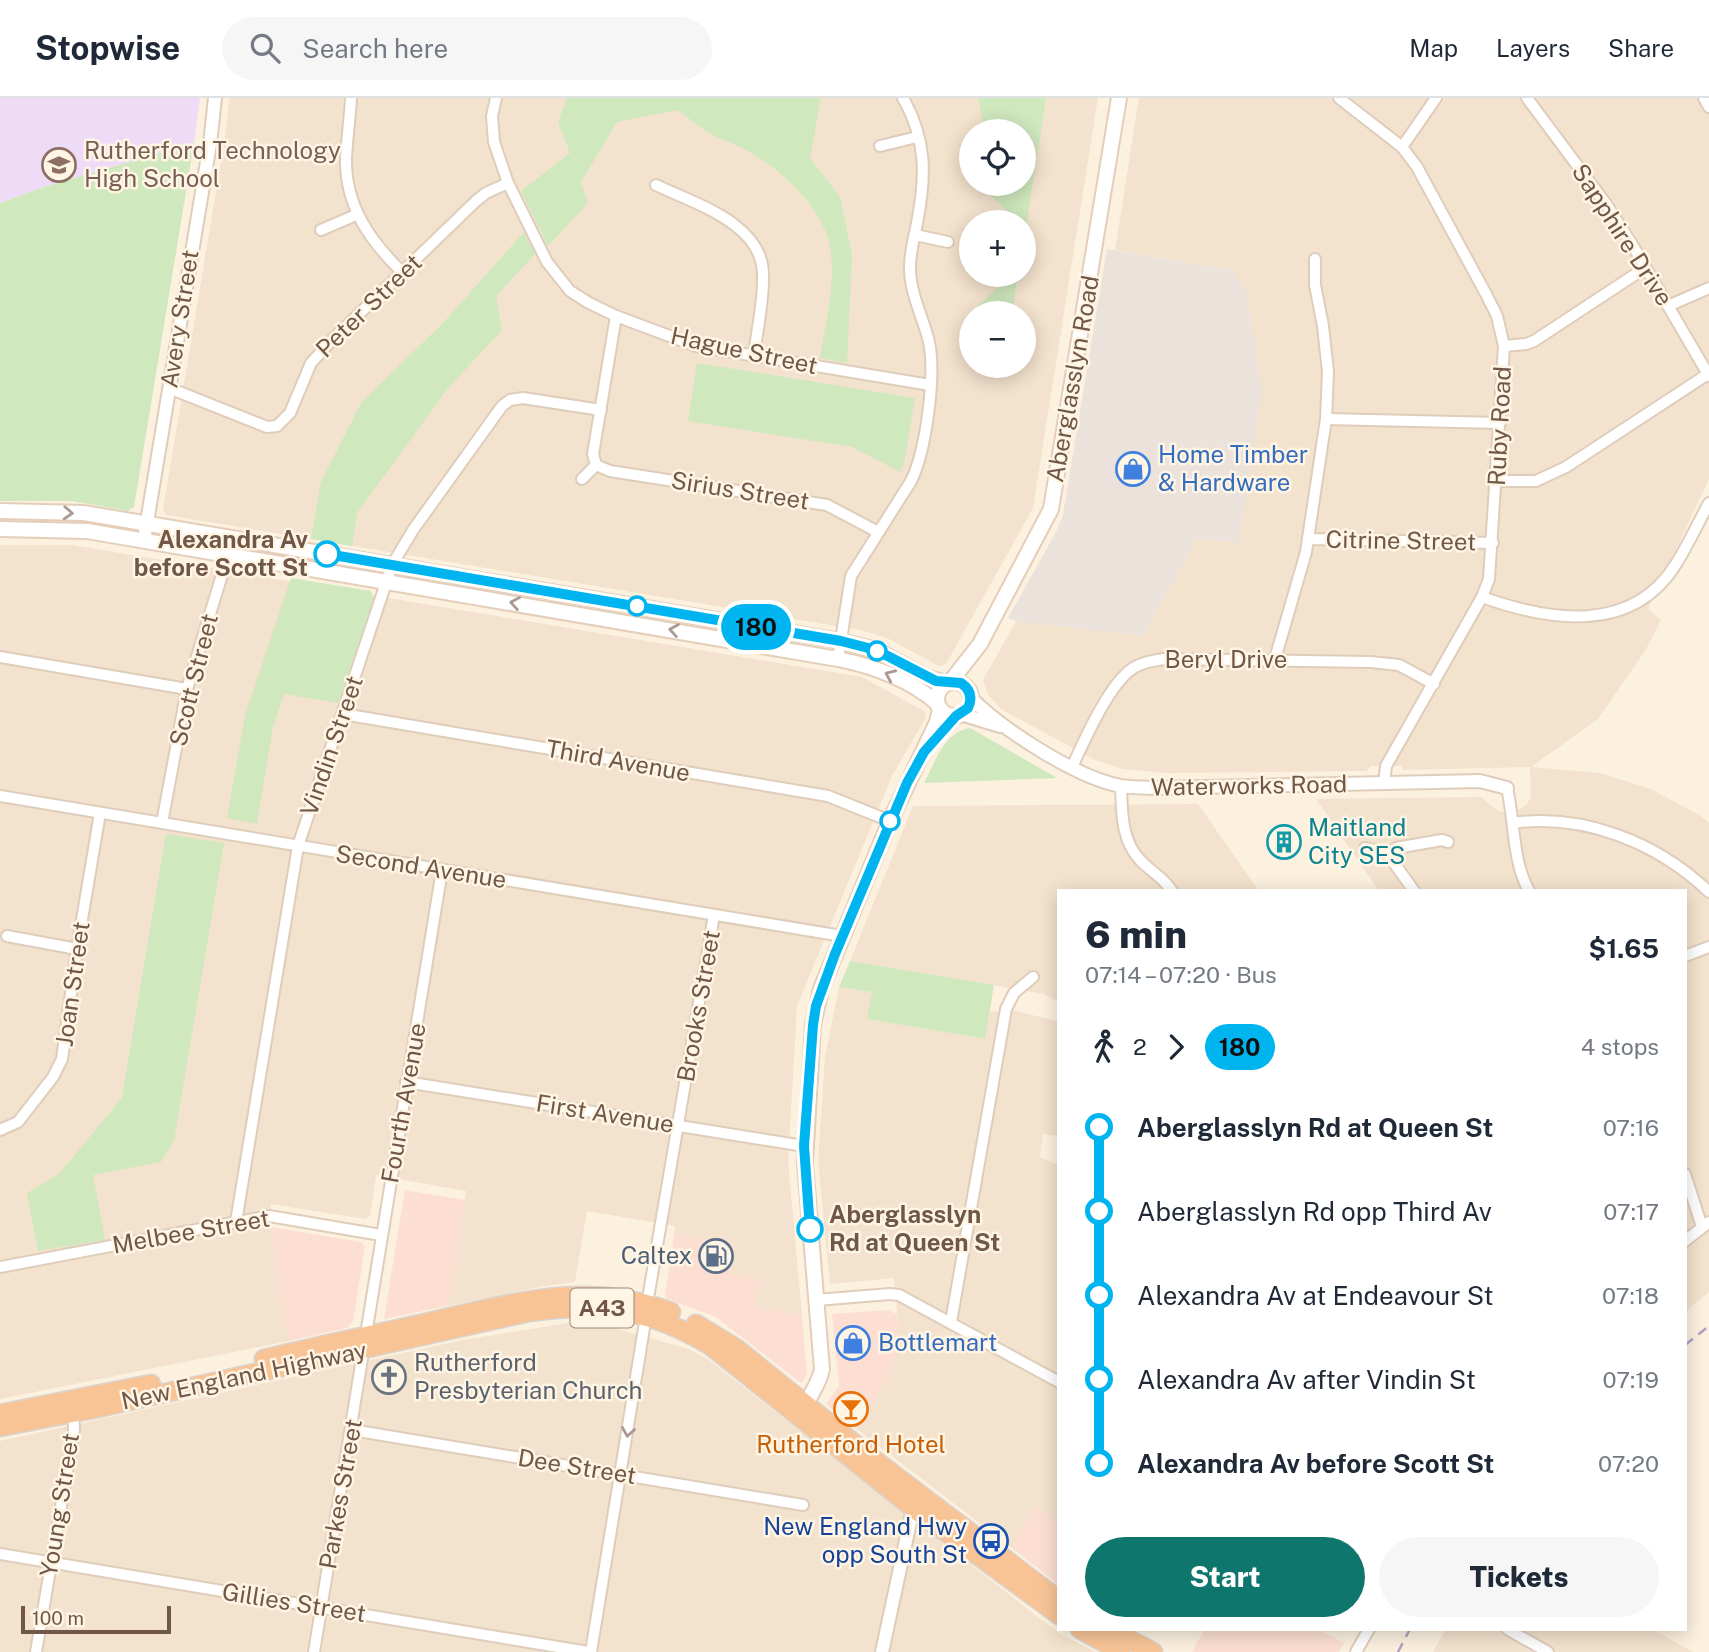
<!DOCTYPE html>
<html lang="en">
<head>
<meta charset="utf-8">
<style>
	:root { --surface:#fff; --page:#f6f6f7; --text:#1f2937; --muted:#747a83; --line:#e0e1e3; --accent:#0f766e }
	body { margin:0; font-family:"Public Sans",sans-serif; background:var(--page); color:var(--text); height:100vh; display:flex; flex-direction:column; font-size:26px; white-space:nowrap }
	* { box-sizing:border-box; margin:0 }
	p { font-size:23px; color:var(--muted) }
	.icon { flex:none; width:38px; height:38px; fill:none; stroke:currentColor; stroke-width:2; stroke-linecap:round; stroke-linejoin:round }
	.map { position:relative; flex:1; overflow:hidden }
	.sheet { position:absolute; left:1057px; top:791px; width:630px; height:742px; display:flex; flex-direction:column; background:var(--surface); border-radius:0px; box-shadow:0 4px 18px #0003 }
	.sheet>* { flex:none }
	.badge { padding:0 14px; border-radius:23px; font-size:24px; line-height:46px }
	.fabs { position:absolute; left:959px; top:21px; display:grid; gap:14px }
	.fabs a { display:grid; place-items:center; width:77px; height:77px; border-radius:50%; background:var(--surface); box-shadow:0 4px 18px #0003; font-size:35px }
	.scale { position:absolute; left:21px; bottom:18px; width:150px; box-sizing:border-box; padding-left:7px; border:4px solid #715747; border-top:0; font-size:19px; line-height:24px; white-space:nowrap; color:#715747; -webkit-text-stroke:5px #fff5e4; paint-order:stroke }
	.map>.badge { position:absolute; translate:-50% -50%; box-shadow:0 0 0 4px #fff }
	.legs { display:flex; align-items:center; gap:10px; height:77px; padding:0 28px; font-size:23px }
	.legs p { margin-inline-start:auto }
	.summary { display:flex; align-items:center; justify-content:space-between; height:119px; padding:0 28px }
	h1 { font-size:38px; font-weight:800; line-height:52px }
	.primary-button { display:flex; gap:14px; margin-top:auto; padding:14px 28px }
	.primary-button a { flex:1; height:80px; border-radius:42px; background:var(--accent); color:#fff; font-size:28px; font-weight:800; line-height:80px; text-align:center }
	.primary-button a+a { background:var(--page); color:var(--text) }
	ul { padding:0 28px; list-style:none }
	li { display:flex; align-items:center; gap:24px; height:84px; font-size:26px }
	li i { display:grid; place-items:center; width:10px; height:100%; margin:0 9px; background:currentColor }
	li i::after { content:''; width:18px; height:18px; margin:-9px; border:5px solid; border-radius:50%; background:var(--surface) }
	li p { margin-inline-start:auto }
	li:first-child i { background:linear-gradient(#0000 50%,currentColor 0) }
	li:last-child i { background:linear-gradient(currentColor 50%,#0000 0) }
	header { display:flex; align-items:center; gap:42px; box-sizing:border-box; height:98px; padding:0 35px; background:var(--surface); border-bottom:2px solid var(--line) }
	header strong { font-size:33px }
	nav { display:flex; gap:38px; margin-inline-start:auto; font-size:24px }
	.search { width:490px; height:63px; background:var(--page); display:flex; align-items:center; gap:18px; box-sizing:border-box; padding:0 24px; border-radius:38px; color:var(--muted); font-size:26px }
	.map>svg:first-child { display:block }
	.residential { fill:#f3e2cd; fill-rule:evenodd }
	.commercial { fill:#fcdfd2 }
	.industrial { fill:#eae2db }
	.education { fill:#eedcf7 }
	.green { fill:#cfe8be }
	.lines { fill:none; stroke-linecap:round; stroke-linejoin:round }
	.stream { stroke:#9bccd6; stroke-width:2.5 }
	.minor-casing { stroke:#dfcdbb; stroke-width:14 }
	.tertiary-casing { stroke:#dfcdbb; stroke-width:16 }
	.secondary-casing { stroke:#e4ceb9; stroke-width:18 }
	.trunk-casing { stroke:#dad3cf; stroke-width:21 }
	.minor { stroke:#fff; stroke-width:10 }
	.tertiary { stroke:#fff; stroke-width:12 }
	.secondary { stroke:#fff; stroke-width:14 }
	.trunk { stroke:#f8c496; stroke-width:18 }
	.rail { stroke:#b39fc3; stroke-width:2.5; stroke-dasharray:10 7; stroke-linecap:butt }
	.oneway { stroke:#aa9a91 }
	.line-1-casing { stroke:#fff; stroke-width:16 }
	.line-1 { stroke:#00b5ef; stroke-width:10 }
	.stop-1-dot { fill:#fff; stroke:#00b5ef; stroke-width:3.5 }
	.labels { text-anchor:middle; stroke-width:5; stroke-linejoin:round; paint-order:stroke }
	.shield { fill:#fff5e4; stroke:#9c8676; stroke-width:2 }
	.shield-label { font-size:23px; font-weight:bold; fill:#715747 }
	.education-label { font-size:24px; fill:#785e54; stroke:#fff5e4; text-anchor:start }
	.street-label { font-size:24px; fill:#715747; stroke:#fff5e4 }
	.shop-label { font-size:24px; fill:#366cbe; stroke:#fff5e4; text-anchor:start }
	.stop-label { font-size:24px; font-weight:bold; fill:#715747; stroke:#fff5e4; text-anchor:end }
	.culture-label { font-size:24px; fill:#0d838f; stroke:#fff5e4; text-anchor:start }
	.service-label { font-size:24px; fill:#4e5e75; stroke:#fff5e4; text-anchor:end }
	.worship-label { font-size:24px; fill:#5b616d; stroke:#fff5e4; text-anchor:start }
	.food-label { font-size:24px; fill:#c56008; stroke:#fff5e4 }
	.transit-label { font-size:24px; fill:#164399; stroke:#fff5e4; text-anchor:end }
</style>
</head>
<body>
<header>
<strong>Stopwise</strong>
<div class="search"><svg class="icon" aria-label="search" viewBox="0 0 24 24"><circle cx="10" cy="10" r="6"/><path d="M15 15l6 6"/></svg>Search here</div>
<nav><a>Map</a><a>Layers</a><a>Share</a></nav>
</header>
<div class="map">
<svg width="1709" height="1554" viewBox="0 0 1709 1554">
	<rect width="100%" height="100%" fill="#fcf1df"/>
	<g class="residential">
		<path d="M229,0h869l-65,410 -87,156 -7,2 -52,-28 -27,-8 -693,-115 -4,-5 63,-379zM971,33h53v53h-53zM971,124h53v53h-53zM971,215h53v53h-53z"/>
		<polygon points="1139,0 1709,0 1709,381 1648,511 1661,522 1645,553 1598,621 1531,669 1600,675 1651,691 1701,718 1709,725 1709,1194 1685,1214 1685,793 1379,793 1316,701 1481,699 1498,713 1514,715 1527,706 1531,699 1530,669 1403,672 1401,668 1371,668 1366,673 1166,675 1123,671 1095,662 1001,611 988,597 983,582 1016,523 1143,538 1197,440 1238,445 1234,173 1115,152"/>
		<polygon points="0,447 72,447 862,579 924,613 926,619 892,678 797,908 788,1063 802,1217 755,1209 730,1177 734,1147 674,1137 675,1128 587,1113 575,1184 544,1188 448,1208 466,1093 376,1077 370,1118 365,1121 271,1106 271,1129 278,1184 289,1243 0,1301"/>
		<polygon points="1198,706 1259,793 1059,793 1059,904 1044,896 850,863 913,708"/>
		<polygon points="839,889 872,894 868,921 984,941 989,914 1017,913 1059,924 1059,1038 1043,1036 1040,1059 1059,1067 1059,1425 1036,1408 1012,1450 858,1332 891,1272 899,1233 894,1180 830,1186 818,1062 825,959"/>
		<polygon points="568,1225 599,1226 689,1251 709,1262 1060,1536 1096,1554 0,1554 0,1343 463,1242"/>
		<polygon points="1446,1531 1652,1531 1693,1554 1433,1554"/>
	</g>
	<g class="commercial">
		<polygon points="405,1092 465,1102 448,1208 384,1221"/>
		<polygon points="271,1129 361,1144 365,1149 353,1224 347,1230 289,1243 278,1184"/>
		<polygon points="674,1137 734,1147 730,1176 760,1182 755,1209 802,1217 807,1276 801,1285 716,1219 667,1201 665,1197"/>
		<polygon points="888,1212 897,1216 899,1234 891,1273 858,1332 826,1306 839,1288 832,1216"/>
		<polygon points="1036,1408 1059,1425 1059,1487 1012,1450"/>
		<polygon points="1205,1531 1318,1531 1344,1545 1339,1554 1192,1554"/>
	</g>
	<polygon class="industrial" points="1107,151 1234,173 1247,196 1262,293 1239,445 1197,440 1143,538 1016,523 1008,520 1056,434 1063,417"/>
	<polygon class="education" points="0,0 200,0 194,45 44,89 0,105"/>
	<g class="green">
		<path d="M567,0h254l-11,60 30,39 12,57 -5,109 -27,-5c6,-36 19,-87 7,-123 -12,-32 -42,-61 -71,-79 -13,-9 -29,-14 -43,-21 -13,-7 -24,-17 -36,-25l-60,12 -36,60 7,21 -40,43 -27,-55 49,-38 -12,-31z"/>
		<polygon points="978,0 1046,0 1024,143 1024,124 1020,124 986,94 988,86 1024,86 1024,33 984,33"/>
		<polygon points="194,45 134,409 128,413 71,403 0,403 0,105 44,89"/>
		<polygon points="524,134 535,156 496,198 502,232 449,289 357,415 352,448 311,441 321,384 361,305 445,223"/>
		<polygon points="1011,177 1018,177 1012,215 979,215 975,211"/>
		<polygon points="697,265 915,300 904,366 900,374 852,349 688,323"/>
		<polygon points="291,480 371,493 374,500 338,605 284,596 273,629 257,726 227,720 245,618"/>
		<path d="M970,630l87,50 -133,5c12,-22 20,-51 46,-55z"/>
		<polygon points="166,736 224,745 174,1042 161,1064 93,1077 105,1142 38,1153 27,1095 59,1076 122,1000"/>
		<polygon points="850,863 994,887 985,941 867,921 872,894 839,889"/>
	</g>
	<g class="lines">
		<polyline class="stream" points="1058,913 1059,913"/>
		<g class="minor-casing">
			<g id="minor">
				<path d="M351,0c-1,20 -4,40 -5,60 -1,48 24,83 57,115"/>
				<polyline points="496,0 492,18 494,44 508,85 547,164 570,193 589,205 616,218 696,248 930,287"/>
				<polyline points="1339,0 1402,49 1417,69 1486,196 1497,218 1504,248 1489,481 1482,499 1386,668 1384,685"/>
				<polyline points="1527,0 1606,106 1633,148 1709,278"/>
				<polyline points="1704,0 1709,9"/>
				<polyline points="880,48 917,39"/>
				<polyline points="1402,49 1436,0"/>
				<path d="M656,87c39,19 106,38 107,89 1,27 -6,55 -9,82"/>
				<polyline points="321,132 356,117"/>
				<polyline points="915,137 948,144"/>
				<polyline points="1668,208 1709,190"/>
				<polyline points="1504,248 1526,246 1534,243 1645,170"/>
				<polyline points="169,290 267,329 277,328 290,315 311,265 332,242 476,103 486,95 508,85"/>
				<polyline points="1326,321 1500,325"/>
				<polyline points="596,367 610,373 827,407 878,434"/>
				<polyline points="582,381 596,367 593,356 616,218"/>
				<polyline points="1497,383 1536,383 1566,369 1708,276"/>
				<polyline points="1308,441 1493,445"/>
				<path d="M1482,499c67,24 150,38 194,-33 12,-19 22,-41 33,-61"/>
				<polyline points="0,559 187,591"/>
				<path d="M838,561l13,-83 60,-95c15,-30 26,-110 17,-143 -6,-22 -17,-44 -18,-67 -1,-16 4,-32 7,-48 9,-46 10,-83 -14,-125"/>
				<polyline points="1275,561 1306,454 1326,321 1328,274 1323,228 1315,187 1315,161"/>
				<polyline points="343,616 828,698 890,723"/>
				<path d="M1072,669c12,-26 34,-76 56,-95 10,-9 23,-11 36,-13l207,3 28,3 35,19"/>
				<path d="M1121,688c1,26 0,54 19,74 10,11 24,18 32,31"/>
				<path d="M1507,690c8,34 5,72 22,103"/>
				<polyline points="0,698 842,838"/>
				<polyline points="162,725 187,591 233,441"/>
				<path d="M1513,725c71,-10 145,20 196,69"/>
				<polyline points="1365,750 1387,755 1396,750 1442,742 1448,744"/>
				<polyline points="1387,755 1414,793"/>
				<polyline points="7,838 77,851"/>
				<polyline points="1685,858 1709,849"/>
				<polyline points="406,984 804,1048"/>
				<polyline points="0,1032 18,1024 53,979 62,961 77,851 100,715"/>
				<polyline points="1685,1076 1702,1129"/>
				<polyline points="236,1124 298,748 392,467 413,432 502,308 510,302 523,300 601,312"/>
				<polyline points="1685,1143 1709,1124"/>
				<polyline points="0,1169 269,1118 381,1137"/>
				<polyline points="816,1202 890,1196 899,1197 1059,1284"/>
				<polyline points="647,1206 714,817"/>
				<polyline points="951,1224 1006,911 1014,895 1033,879"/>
				<polyline points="352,1332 803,1407"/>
				<polyline points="0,1456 588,1554"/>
				<polyline points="1507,1531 1548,1554"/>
				<polyline points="36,1554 74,1332 73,1312"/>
				<polyline points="314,1554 442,772"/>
				<polyline points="591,1554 646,1218"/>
				<polyline points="1356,1554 1369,1531"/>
			</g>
		</g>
		<g class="tertiary-casing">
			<g id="tertiary">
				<polyline points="144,442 210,46 215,0"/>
				<path d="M971,600c32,32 106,80 150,88 11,2 23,1 33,2l326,-7 27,7"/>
				<polyline points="961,616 1000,628"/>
				<polyline points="882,1554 913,1410"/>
			</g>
		</g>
		<g class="secondary-casing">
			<g id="secondary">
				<polyline points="0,413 84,415 841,543 876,552 928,580 947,585"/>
				<path d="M0,431l87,2 751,128c35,7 71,20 99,44"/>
				<polyline points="951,583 980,546 1051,411 1119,0"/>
				<circle cx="954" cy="601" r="17"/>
				<path d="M804,1314c3,-15 15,-26 18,-43l-17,-206 8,-138 8,-36 69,-168 47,-99 3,-13"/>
			</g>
		</g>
		<g class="trunk-casing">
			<g id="trunk">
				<polyline points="696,1226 737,1251 872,1360 1059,1502"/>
				<path d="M264,1261c54,-13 107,-24 161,-36 85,-19 161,-44 246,-11"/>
				<polyline points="0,1316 151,1286"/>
				<path d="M0,1329l93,-18 436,-97c68,-10 122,-3 182,34l202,162 146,107"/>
				<polyline points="1080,1531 1121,1554"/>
				<polyline points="1109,1531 1153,1554"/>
			</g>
		</g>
		<use href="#minor" class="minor"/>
		<use href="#tertiary" class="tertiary"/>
		<use href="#secondary" class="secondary"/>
		<use href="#trunk" class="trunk"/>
		<g class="rail">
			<polyline points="1685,1247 1709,1228"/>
			<polyline points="1398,1554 1410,1531"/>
		</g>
	</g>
	<defs><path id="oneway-chevron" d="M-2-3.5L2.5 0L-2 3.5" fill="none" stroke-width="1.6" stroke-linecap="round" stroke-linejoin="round" transform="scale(1.75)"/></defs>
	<g class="oneway">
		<use href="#oneway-chevron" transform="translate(68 415) rotate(3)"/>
		<use href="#oneway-chevron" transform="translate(515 505) rotate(-170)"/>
		<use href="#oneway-chevron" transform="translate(674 532) rotate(-170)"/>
		<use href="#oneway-chevron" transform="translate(890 577) rotate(-156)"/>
		<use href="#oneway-chevron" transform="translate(628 1334) rotate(99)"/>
	</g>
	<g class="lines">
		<g class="line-1-casing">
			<path id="line-1" d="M327,456l514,87 35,9 60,31 25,2c9,6 12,14 7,25l-12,8 -32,36 -17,31 -72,171 -19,52 -3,19 -9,121 6,83"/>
		</g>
		<use href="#line-1" class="line-1"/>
	</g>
	<defs>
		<g id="school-ring" transform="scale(1.75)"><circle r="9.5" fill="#fff5e4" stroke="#8d6e63" stroke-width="1.5"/><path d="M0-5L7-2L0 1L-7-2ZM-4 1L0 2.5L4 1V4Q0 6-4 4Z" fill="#8d6e63"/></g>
		<g id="shop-ring" transform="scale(1.75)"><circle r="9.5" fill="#fff5e4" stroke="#3f7fe0" stroke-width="1.5"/><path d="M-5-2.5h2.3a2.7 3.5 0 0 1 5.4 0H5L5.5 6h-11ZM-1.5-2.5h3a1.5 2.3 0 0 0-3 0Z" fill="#3f7fe0"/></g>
		<g id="building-ring" transform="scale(1.75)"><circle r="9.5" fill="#fff5e4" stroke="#0f9aa8" stroke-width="1.5"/><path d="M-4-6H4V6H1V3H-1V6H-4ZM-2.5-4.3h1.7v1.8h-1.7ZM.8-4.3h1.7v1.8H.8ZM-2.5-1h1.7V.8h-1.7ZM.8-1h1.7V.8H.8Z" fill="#0f9aa8"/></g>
		<g id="fuel-ring" transform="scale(1.75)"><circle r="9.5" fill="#fff5e4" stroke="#5c6f8a" stroke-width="1.5"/><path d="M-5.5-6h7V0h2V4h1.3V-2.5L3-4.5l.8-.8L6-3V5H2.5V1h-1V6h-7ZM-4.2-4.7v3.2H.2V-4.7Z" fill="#5c6f8a"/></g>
		<g id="church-ring" transform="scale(1.75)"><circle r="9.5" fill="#fff5e4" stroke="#6b7280" stroke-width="1.5"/><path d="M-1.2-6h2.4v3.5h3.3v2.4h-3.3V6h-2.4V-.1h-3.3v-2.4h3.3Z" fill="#6b7280"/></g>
		<g id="bar-ring" transform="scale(1.75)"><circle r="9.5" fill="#fff5e4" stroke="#e8710a" stroke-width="1.5"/><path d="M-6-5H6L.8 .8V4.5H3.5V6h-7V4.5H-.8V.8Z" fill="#e8710a"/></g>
		<g id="bus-ring" transform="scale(1.75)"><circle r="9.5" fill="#fff5e4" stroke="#1a4fb4" stroke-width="1.5"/><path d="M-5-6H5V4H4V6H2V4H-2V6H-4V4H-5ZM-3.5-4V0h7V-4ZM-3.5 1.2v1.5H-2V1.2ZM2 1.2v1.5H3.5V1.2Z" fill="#1a4fb4"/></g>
	</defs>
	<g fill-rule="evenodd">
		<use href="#school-ring" x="59" y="67"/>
		<use href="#shop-ring" x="1133" y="371"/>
		<use href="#building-ring" x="1284" y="744"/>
		<use href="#fuel-ring" x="716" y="1158"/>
		<use href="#shop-ring" x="853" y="1245"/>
		<use href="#church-ring" x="389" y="1279"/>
		<use href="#bar-ring" x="851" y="1311"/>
		<use href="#bus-ring" x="991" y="1443"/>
	</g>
	<g class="stop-1-dot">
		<circle cx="327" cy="456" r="12"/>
		<circle cx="637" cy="508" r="9"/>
		<circle cx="877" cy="553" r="9"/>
		<circle cx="890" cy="723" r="9"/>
		<circle cx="810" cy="1131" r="12"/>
	</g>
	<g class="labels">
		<rect class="shield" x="570.5" y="1190.5" width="63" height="39" rx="5"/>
		<g class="shield-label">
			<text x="602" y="1218">A43</text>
		</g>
		<g class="education-label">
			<text x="84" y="61">Rutherford Technology<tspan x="84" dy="28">High School</tspan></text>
		</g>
		<g class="street-label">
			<text transform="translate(1622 137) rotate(57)" y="8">Sapphire Drive</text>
			<text transform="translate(369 208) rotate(-44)" y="8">Peter Street</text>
			<text transform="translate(180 221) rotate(-81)" y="8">Avery Street</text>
			<text transform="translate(744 253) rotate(12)" y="8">Hague Street</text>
			<text transform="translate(1073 281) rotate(-80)" y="8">Aberglasslyn Road</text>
			<text transform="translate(1500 328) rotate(-87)" y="8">Ruby Road</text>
			<text transform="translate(740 393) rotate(9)" y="8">Sirius Street</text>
			<text transform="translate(1401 443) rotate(1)" y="8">Citrine Street</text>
			<text x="1226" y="570">Beryl Drive</text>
			<text transform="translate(194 582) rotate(-76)" y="8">Scott Street</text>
			<text transform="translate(332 648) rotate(-71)" y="8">Vindin Street</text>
			<text transform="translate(618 663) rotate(10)" y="8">Third Avenue</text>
			<text transform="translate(1249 688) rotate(-1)" y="8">Waterworks Road</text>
			<text transform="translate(421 769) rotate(9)" y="8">Second Avenue</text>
			<text transform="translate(73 886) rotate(-82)" y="8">Joan Street</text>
			<text transform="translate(699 908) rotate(-80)" y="8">Brooks Street</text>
			<text transform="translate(404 1005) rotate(-80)" y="8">Fourth Avenue</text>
			<text transform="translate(605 1016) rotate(9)" y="8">First Avenue</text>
			<text transform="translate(191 1134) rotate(-10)" y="8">Melbee Street</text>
			<text transform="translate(244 1278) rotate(-12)" y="8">New England Highway</text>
			<text transform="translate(577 1369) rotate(9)" y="8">Dee Street</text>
			<text transform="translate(341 1396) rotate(-80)" y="8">Parkes Street</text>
			<text transform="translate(60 1407) rotate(-81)" y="8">Young Street</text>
			<text transform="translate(294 1505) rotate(9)" y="8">Gillies Street</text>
		</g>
		<g class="shop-label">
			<text x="1158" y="365">Home Timber<tspan x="1158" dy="28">&amp; Hardware</tspan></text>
			<text x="878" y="1253">Bottlemart</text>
		</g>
		<g class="stop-label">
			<text x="308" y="450">Alexandra Av<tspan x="308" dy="28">before Scott St</tspan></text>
			<text x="829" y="1125" text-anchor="start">Aberglasslyn<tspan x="829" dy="28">Rd at Queen St</tspan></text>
		</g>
		<g class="culture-label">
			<text x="1308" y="738">Maitland<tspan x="1308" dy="28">City SES</tspan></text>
		</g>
		<g class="service-label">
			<text x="692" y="1166">Caltex</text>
		</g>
		<g class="worship-label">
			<text x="414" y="1273">Rutherford<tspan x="414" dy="28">Presbyterian Church</tspan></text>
		</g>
		<g class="food-label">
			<text x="851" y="1355">Rutherford Hotel</text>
		</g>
		<g class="transit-label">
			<text x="967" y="1437">New England Hwy<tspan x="967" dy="28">opp South St</tspan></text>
		</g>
	</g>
</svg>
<div class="fabs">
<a><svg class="icon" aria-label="locate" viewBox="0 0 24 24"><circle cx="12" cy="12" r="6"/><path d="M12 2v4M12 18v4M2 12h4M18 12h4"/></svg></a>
<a>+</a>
<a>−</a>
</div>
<div class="scale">100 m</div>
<b class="badge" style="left:756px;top:529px;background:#00b5ef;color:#111">180</b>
<section class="sheet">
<div class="summary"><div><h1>6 min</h1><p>07:14 – 07:20 · Bus</p></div><b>$1.65</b></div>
<div class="legs"><svg class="icon" aria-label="walk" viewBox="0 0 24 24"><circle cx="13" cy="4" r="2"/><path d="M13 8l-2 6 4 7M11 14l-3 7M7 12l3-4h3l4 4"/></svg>2<svg class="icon" aria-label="forward" viewBox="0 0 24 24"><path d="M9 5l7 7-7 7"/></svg><b class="badge" style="background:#00b5ef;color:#111">180</b><p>4 stops</p></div>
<ul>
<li><i style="color:#00b5ef"></i><b>Aberglasslyn Rd at Queen St</b><p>07:16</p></li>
<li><i style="color:#00b5ef"></i><span>Aberglasslyn Rd opp Third Av</span><p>07:17</p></li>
<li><i style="color:#00b5ef"></i><span>Alexandra Av at Endeavour St</span><p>07:18</p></li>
<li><i style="color:#00b5ef"></i><span>Alexandra Av after Vindin St</span><p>07:19</p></li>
<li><i style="color:#00b5ef"></i><b>Alexandra Av before Scott St</b><p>07:20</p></li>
</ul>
<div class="primary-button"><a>Start</a><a>Tickets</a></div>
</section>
</div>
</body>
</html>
